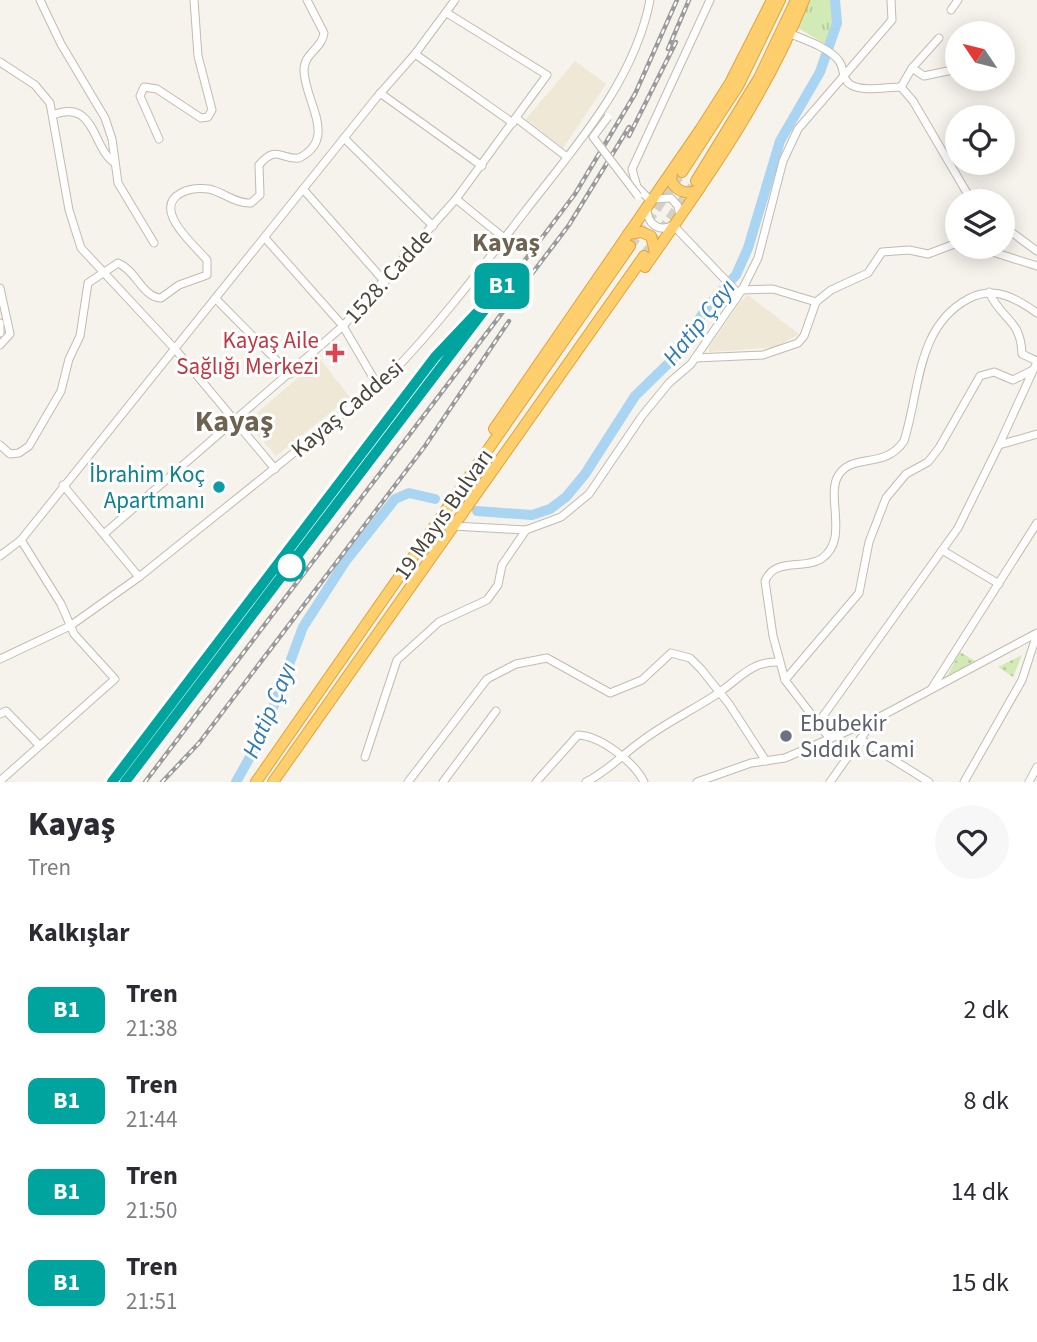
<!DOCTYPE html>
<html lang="tr">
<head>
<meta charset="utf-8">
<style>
	:root { --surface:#fff; --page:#f7f7f7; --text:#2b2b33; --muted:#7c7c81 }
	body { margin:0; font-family:"Source Sans 3",sans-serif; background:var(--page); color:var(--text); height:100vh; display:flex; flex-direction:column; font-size:26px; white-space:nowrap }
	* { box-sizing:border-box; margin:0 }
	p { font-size:23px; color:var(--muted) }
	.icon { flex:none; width:38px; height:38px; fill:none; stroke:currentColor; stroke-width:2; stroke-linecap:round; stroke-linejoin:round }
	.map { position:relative; height:782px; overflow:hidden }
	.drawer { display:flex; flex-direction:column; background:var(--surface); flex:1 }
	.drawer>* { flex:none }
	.badge { padding:0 14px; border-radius:10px; font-size:24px; line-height:46px }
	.needle { width:46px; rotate:305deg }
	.fabs { position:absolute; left:945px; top:21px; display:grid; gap:14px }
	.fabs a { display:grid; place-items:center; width:70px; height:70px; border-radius:50%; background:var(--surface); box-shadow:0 4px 18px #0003; font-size:35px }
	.map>.badge { position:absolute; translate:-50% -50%; box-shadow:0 0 0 4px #fff }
	h2 { padding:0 28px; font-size:26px; line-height:63px }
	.round { display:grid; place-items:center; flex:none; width:74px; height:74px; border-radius:37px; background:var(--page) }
	.overview { display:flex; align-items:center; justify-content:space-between; height:119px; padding:0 28px }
	h1 { font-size:33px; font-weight:800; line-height:52px }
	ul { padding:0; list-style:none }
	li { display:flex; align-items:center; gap:21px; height:91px; padding:0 28px }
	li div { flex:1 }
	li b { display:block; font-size:26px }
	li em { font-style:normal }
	li .badge { min-width:77px; font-weight:700; text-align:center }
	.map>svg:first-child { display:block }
	.education { fill:#efe8d6 }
	.grass { fill:url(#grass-dots) }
	.park { fill:url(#park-tufts) }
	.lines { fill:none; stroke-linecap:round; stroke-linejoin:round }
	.river { stroke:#a9d4f2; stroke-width:10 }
	.highway-tunnel { stroke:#d4d0c8; stroke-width:10; stroke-dasharray:10 5; stroke-linecap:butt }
	.minor-casing { stroke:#c2bbae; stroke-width:9 }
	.highway-casing { stroke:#e0a43c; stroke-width:12 }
	.minor { stroke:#fff; stroke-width:7 }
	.highway { stroke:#ffcf6e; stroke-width:10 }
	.rail-casing { stroke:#9a9a9a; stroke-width:4.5 }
	.rail { stroke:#fff; stroke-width:2; stroke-dasharray:5; stroke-linecap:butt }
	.minor-bridge-casing { stroke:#c2bbae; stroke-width:9; stroke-linecap:butt }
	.minor-bridge { stroke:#fff; stroke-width:7 }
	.line-casing { stroke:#fff; stroke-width:16 }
	.line { stroke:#00a49f; stroke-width:10 }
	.health-dot { fill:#e0444e; stroke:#fff; stroke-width:2.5 }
	.culture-dot { fill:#0f9aa8; stroke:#fff; stroke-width:2.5 }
	.stop-dot { fill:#fff; stroke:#00a49f; stroke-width:3.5 }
	.worship-dot { fill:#6b7280; stroke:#fff; stroke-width:2.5 }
	.labels { text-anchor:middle; stroke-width:6; stroke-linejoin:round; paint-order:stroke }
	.street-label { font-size:23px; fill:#4b4439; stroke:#fff }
	.health-label { font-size:23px; fill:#be3a42; stroke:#fff; text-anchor:end }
	.culture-label { font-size:23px; fill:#0d838f; stroke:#fff; text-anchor:end }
	.worship-label { font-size:23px; fill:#5b616d; stroke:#fff; text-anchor:start }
	.water-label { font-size:24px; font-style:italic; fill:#2e7ab2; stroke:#fff }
	.quarter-label { font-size:26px; font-weight:bold; fill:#6e6250; stroke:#fff }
	.district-label { font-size:30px; font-weight:bold; fill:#6e6250; stroke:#fff }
</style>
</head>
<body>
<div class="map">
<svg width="1037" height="782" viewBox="0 0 1037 782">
	<defs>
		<pattern id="grass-dots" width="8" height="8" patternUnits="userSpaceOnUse" patternTransform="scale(1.75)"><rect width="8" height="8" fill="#d2eab5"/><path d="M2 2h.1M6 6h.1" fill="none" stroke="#b6ca9c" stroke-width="1.8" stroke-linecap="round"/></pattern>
		<pattern id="park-tufts" width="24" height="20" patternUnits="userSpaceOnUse" patternTransform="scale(1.75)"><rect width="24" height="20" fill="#d2eab5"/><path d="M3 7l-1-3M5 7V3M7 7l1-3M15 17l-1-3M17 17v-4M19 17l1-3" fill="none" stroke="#b6ca9c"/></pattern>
	</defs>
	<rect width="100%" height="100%" fill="#f6f3ec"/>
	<g class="education">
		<polygon points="575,61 606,84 563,148 526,119"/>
		<polygon points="748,295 799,334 776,347 709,352 709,347 740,302"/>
		<polygon points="320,359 350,397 276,456 246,422"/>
	</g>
	<g class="grass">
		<polygon points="960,652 975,661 947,676"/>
		<polygon points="1022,655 1013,677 998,667"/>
	</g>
	<path class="park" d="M810,0h20c9,14 2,31 -3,45l-29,-17z"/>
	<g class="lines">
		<g class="river">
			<polyline points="477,511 532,515 550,509 566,497 585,474 635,396 675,357 707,307 736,275 748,248 780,141 820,72 837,23 835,0"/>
			<polyline points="236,782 264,732 303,627 345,562 395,499 409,493 435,499"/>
		</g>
		<g class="highway-tunnel">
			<polyline points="630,246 682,172"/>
			<polyline points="644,256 693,186"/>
		</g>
		<g class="minor-casing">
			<g id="minor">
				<polyline points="40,0 61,44 105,118 112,139 118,183 154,243"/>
				<polyline points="951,10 958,0"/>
				<path d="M786,32c16,7 43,15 53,29 6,8 2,18 12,24 13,7 35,2 50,2l12,14 54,92 9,8"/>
				<polyline points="415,54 513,123"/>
				<polyline points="0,62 35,85 50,103 69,210 81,248 175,349 275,469"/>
				<polyline points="912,68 924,76 957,69"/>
				<polyline points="901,87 912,68 939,38"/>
				<polyline points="380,93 482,166"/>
				<path d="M53,115c43,-17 39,34 62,48"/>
				<polyline points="516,118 567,157"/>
				<polyline points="344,138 433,226"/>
				<polyline points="159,139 140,96 144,87 157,89 201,118 208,117 212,110 198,56 194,0"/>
				<polyline points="303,189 385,282"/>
				<polyline points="456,199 504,238"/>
				<polyline points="653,199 671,198 678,206 680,216"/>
				<polyline points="651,201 637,187 632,169 710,0"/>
				<path d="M647,208c0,16 12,25 26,17l61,64 2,10"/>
				<polyline points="1003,226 1037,251"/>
				<polyline points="265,238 343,326 378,386"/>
				<polyline points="977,247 1037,266"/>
				<polyline points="0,288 10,334 0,345"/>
				<polyline points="741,290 773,289 816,302"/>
				<path d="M989,292c13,29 32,27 33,62l15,7"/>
				<polyline points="216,299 290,374"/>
				<polyline points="0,323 0,333"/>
				<polyline points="695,358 763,355 798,343 804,336 816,302 831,290 868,273 882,252 909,250 928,254 957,243"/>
				<path d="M0,445l10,9 9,-1 10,-7 32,-55 8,-32 11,-23 8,-53 30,-20c18,7 24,34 43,35l18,-13 28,-10v-15c-12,-14 -56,-51 -26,-67 9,-5 18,-5 28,-4 14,3 27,15 42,14l9,-8 -1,-30c18,-21 21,-5 40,-7 40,-20 5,-57 5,-88 0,-17 18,-21 20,-37l-17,-33"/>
				<polyline points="999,445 1037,362"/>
				<polyline points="63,485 139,577"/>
				<polyline points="453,526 526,530 561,517 589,494 642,416 669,383 691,364 742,290 758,258 783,161 798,129 892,20 891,0"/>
				<polyline points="105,533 343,326 456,199 547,75 447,13"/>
				<polyline points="942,550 999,584"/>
				<polyline points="0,556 21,540 377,97 415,54 455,0"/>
				<path d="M0,659l70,-33 69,-49 248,-199c50,-51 93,-108 136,-164 50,-65 111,-131 127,-214"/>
				<polyline points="785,680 859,593 869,542 886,498 906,474 928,462 939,448 980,376 994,372 1013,380 1033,370"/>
				<polyline points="932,688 1037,523"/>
				<polyline points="0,714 6,711 39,745"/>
				<polyline points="818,723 958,528 999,445 1037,434"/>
				<path d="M830,739l-45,-59 -12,-44 -8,-55c10,-24 38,-11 56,-22 28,-18 6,-60 16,-81 13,-27 47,-7 67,-37 16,-50 12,-114 64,-142 26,-14 48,-1 69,14"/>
				<polyline points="860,739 929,782"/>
				<polyline points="365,757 397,660 439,622 487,600 498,585 502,565 526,530"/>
				<polyline points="0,781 115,679 74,634 61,604 21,540"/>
				<polyline points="408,782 487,679 516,664 547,658 610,693 642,680 671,653 690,658 701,669 729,704 766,761"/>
				<polyline points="443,782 496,711"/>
				<path d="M536,782l42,-47c23,1 56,27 66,47"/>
				<path d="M586,782c22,-11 37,-28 57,-42 24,-18 50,-30 74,-46 21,-14 34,-33 61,-32"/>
				<polyline points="697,782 751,763 785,758 873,720"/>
				<polyline points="830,782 874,720 1037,633"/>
				<polyline points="964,782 1022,680 1037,634"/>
				<polyline points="1029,782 1037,767"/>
			</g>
		</g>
		<g class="highway-casing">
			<g id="highway">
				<path d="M672,172l-1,9c6,11 18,15 28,8"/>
				<polyline points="682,172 738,86 780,0"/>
				<polyline points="696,181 759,78 796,0"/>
				<polyline points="628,234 641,232 651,236 655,252"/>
				<path d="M645,267c60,-86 120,-169 159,-267"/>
				<polyline points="494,429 700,130 730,83 772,0"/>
				<polyline points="256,782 630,246"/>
				<polyline points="273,782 644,256"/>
			</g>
		</g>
		<use href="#minor" class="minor"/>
		<use href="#highway" class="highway"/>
		<g class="rail-casing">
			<g id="rail">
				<polyline points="668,49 689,0"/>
				<polyline points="629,136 676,42"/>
				<polyline points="112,782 435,357 473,317"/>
				<polyline points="130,782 575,194 635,94 677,0"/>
				<polyline points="145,782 569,225 629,127"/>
				<polyline points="162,782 199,743 425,446 509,321"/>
			</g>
		</g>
		<use href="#rail" class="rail"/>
		<g class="minor-bridge-casing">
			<polyline id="minor-bridge" points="608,117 593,137 638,196"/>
		</g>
		<use href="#minor-bridge" class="minor-bridge"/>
	</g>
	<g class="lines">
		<g class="line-casing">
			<polyline id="line" points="112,782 435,357 505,283 125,782"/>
		</g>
		<use href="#line" class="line"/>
	</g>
	<path class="health-dot" d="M331.5 342.5h7v7h7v7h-7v7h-7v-7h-7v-7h7z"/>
	<circle class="culture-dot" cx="219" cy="487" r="7"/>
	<circle class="stop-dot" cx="290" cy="566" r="14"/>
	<circle class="worship-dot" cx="786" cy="736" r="7"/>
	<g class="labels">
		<g class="street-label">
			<text transform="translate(388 276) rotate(-48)" y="8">1528. Cadde</text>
			<text transform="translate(347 408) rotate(-40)" y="8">Kayaş Caddesi</text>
			<text transform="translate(443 514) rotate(-55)" y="8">19 Mayıs Bulvarı</text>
		</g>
		<g class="health-label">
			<text x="319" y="348">Kayaş Aile<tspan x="319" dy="26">Sağlığı Merkezi</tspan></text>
		</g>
		<g class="culture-label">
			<text x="205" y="482">İbrahim Koç<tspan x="205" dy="26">Apartmanı</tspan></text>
		</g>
		<g class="worship-label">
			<text x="800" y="731">Ebubekir<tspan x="800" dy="26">Sıddık Cami</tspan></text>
		</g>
		<g class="water-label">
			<text transform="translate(699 322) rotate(-52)" y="8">Hatip Çayı</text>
			<text transform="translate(269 710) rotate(-67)" y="8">Hatip Çayı</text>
		</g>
		<g class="quarter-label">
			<text x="506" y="251">Kayaş</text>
		</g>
		<g class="district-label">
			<text x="234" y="431">Kayaş</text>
		</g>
	</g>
</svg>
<div class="fabs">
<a><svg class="needle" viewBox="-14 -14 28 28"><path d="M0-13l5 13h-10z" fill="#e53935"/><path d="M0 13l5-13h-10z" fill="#7c7c81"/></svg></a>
<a><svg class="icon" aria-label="locate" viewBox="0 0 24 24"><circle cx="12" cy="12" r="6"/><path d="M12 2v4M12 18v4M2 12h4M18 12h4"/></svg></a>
<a><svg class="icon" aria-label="layers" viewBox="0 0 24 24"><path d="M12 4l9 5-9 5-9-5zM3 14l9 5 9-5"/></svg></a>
</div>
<b class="badge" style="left:502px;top:286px;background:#00a49f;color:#fff">B1</b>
</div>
<section class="drawer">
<div class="overview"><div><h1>Kayaş</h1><p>Tren</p></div><a class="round"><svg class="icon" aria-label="heart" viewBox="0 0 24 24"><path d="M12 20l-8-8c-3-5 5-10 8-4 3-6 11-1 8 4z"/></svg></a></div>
<h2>Kalkışlar</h2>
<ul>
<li><span class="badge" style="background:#00a49f;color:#fff">B1</span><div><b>Tren</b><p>21:38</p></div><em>2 dk</em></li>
<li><span class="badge" style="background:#00a49f;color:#fff">B1</span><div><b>Tren</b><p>21:44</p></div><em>8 dk</em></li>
<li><span class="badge" style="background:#00a49f;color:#fff">B1</span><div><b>Tren</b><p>21:50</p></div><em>14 dk</em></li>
<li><span class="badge" style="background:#00a49f;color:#fff">B1</span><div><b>Tren</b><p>21:51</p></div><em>15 dk</em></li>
</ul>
</section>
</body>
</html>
